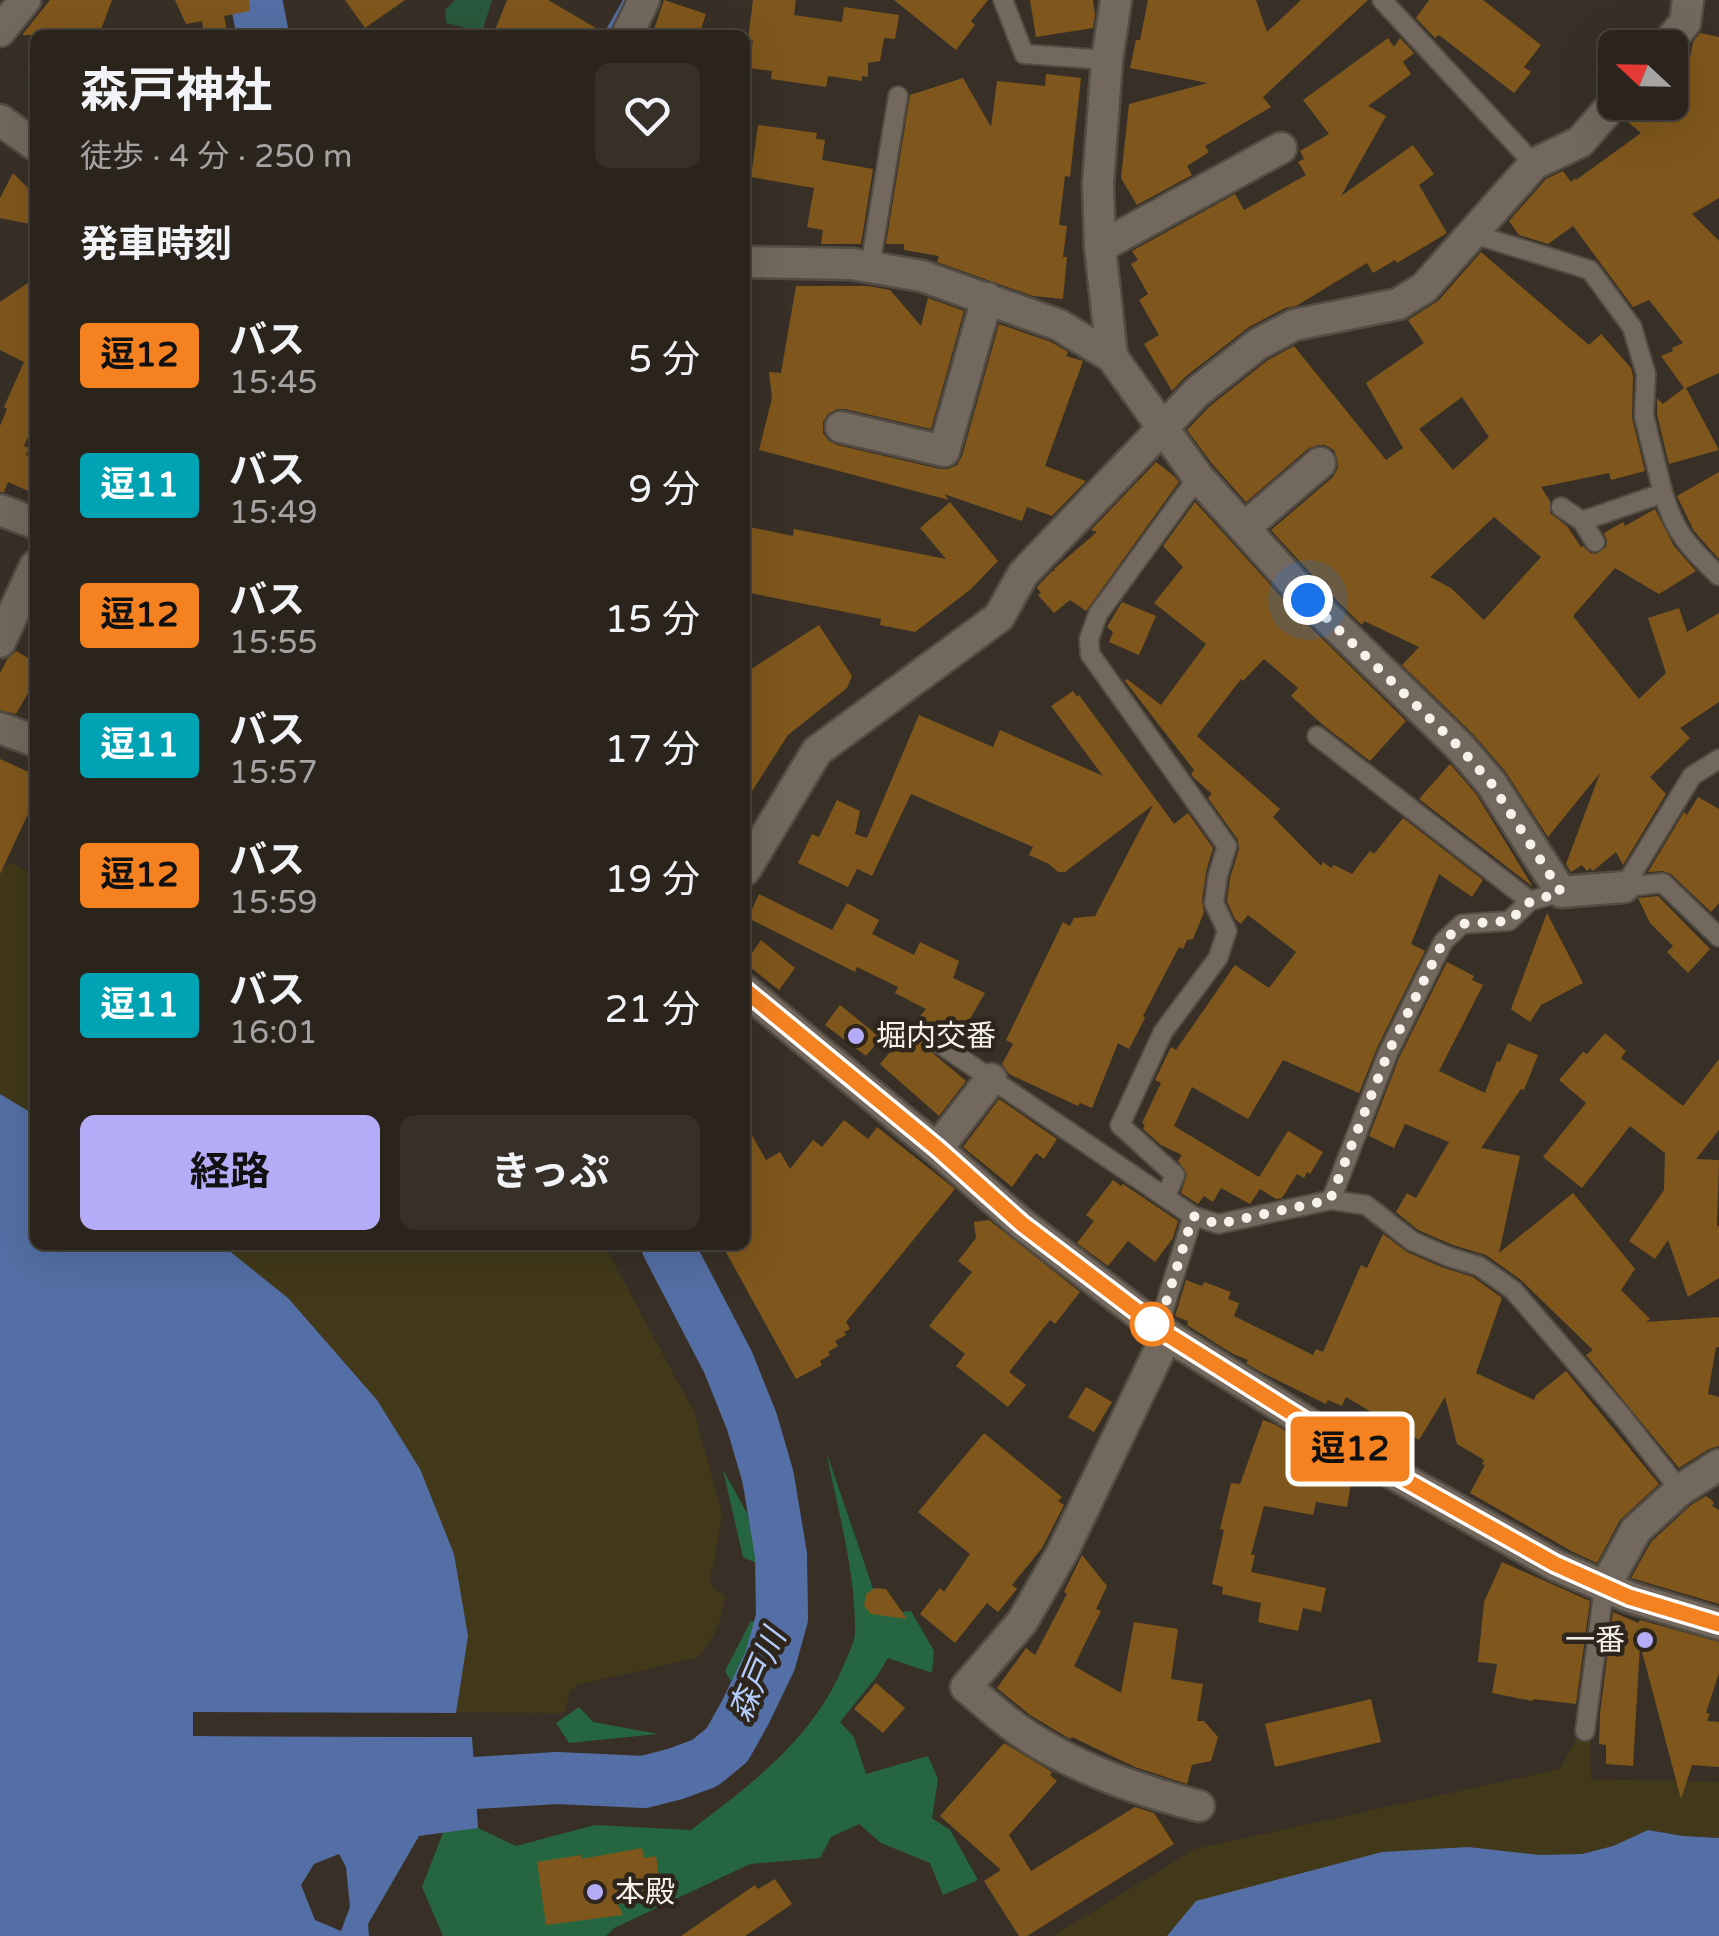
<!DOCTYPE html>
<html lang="ja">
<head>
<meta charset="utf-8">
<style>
	:root { --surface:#2a241c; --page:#363029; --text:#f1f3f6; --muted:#a5a4a3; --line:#46413b; --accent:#b5acf8 }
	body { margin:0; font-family:"Varela Round","Noto Sans JP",sans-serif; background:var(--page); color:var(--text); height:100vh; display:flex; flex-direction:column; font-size:38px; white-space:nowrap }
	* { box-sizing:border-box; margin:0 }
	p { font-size:32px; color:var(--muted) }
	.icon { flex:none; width:55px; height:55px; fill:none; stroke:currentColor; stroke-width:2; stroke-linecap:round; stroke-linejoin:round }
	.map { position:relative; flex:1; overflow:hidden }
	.details { position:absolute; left:30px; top:30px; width:720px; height:1220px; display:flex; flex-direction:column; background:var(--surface); border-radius:15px; box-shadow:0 10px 40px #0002,0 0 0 2px var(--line) }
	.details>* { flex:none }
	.badge { padding:0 20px; border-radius:8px; font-size:35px; line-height:65px }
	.needle { width:65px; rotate:292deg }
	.buttons { position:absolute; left:1598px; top:30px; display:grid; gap:20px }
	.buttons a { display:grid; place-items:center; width:90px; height:90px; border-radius:15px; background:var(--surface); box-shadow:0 10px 40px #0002,0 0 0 2px var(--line); font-size:50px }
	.you { position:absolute; width:50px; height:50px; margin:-25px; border:8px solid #fff; border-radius:50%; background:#1a73e8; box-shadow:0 0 0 15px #1a73e833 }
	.map>.badge { position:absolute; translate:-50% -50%; box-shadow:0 0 0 5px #fff }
	h2 { padding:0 50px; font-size:38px; line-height:90px }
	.round { display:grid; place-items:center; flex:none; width:105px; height:105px; border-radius:15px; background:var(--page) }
	.overview { display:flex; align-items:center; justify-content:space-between; height:170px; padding:0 50px }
	h1 { font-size:48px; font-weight:700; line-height:75px }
	.cta { display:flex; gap:20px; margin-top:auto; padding:20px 50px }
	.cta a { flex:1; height:115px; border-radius:15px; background:var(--accent); color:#111; font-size:40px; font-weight:700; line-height:115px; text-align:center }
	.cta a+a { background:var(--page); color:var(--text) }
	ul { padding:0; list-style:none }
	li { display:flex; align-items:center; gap:30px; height:130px; padding:0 50px }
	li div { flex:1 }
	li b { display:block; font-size:38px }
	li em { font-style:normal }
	li .badge { min-width:110px; font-weight:700; text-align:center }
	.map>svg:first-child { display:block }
	.green { fill:#29593c }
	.forest { fill:#256641 }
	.sand { fill:#413919 }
	.water { fill:#546fa5; fill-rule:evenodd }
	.pier { fill:#383026 }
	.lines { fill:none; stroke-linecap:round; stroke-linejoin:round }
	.stream { stroke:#546fa5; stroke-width:9 }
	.river { stroke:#546fa5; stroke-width:52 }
	.building { fill:#7f571c; fill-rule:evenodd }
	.lane-casing { stroke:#534c43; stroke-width:22 }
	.street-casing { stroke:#534c43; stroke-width:35 }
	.secondary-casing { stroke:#534c43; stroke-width:35 }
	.lane { stroke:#72685d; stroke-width:18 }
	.street { stroke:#72685d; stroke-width:30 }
	.secondary { stroke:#72685d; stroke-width:30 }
	.line-casing { stroke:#fff; stroke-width:22 }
	.line { stroke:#f58220; stroke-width:15 }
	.walk { stroke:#f6f1ea; stroke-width:10; stroke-dasharray:0 18 }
	.poi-dot { fill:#b5acf8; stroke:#2e261c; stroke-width:4 }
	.stop-dot { fill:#fff; stroke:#f58220; stroke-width:5 }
	.labels { text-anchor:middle; stroke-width:9; stroke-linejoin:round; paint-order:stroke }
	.poi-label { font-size:30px; fill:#f6f1ea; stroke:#2e261c; text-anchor:start }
	.water-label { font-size:32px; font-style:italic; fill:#b3ccfc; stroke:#2e261c }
</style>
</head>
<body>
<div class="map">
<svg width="1719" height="1936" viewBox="0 0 1719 1936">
	<rect width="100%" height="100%" fill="#383026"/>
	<polygon class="green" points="455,0 492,0 482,32 446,23 445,10"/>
	<g class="forest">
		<path d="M826,1451l56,164 29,-4 23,40 -2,22 -44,-15 -11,18 -37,46 14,15 12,37 62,-18 10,23 -6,39 18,12 28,50 -35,15 -13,-32 -49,-20 -22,-19 -28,13 -11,21 -70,6 -136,64 -8,8h-163l-21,-49 24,-62 32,3 38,18 79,-21 96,5c62,-47 124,-93 154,-168 4,-9 9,-19 10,-28 1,-61 -17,-123 -29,-183z"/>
		<polygon points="723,1470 747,1513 758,1564 743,1557"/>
		<polygon points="751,1621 769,1625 731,1681 725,1671"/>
		<polygon points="579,1707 593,1722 658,1734 569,1743 556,1723"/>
	</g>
	<g class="sand">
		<polygon points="11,863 35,875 35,1182 0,1160 0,867 3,868"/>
		<path d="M128,1245h476l90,167 28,101 -8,51 -4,11 2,13 13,7c-3,25 -11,45 -29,63l-119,27 -7,6 -6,22 -284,-1z"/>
		<polygon points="1576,1739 1590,1739 1591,1779 1719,1782 1719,1838 1683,1836 1648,1830 1613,1846 1582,1854 1539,1855 1175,1936 1053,1936 1195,1849 1560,1769"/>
	</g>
	<g class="water">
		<path d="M0,1094l35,21v130h187l66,53 89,102 43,69 34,85 14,82 -12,77h-263l1,23 278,1 6,91 -59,8 -51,88 1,12h-369zM339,1854l7,13 4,40 -9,24 -26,-11 -14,-35 13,-21z"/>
		<polygon points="1648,1830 1683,1836 1719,1838 1719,1936 1167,1936 1196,1901 1382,1852 1468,1847 1539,1855 1582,1854 1613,1846"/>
	</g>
	<polygon class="pier" points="193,1712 461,1713 456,1718 198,1717 198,1731 472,1732 477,1737 193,1736"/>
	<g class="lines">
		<polyline class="stream" points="608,35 627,2"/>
		<g class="river">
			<polyline points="256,0 263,35"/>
			<polyline points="475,1783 557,1778 644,1782 675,1774 705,1763 727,1745 745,1713 770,1661 782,1618 781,1555 768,1477 752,1422 728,1362 667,1245"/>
		</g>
	</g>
	<g class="building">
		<polygon points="50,0 112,0 99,35 22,35"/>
		<polygon points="175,0 249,0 250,11 224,16 228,35 204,35 202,21 186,24"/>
		<polygon points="345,0 405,0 365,28"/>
		<polygon points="507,0 548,0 608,35 493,35"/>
		<polygon points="664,0 706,14 699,35 652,35"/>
		<polygon points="753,0 796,0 794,15 842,22 844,7 899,15 895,39 884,38 880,61 868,63 868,77 862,76 862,81 828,76 826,87 771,79 772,71 748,68 753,41 748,40"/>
		<polygon points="894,0 988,0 971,21 975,25 956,50"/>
		<polygon points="1030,0 1093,0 1095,15 1093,28 1036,37"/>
		<polygon points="1148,0 1256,0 1267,32 1301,0 1368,0 1263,97 1271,107 1205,146 1209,152 1187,166 1192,175 1137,205 1121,178 1129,104 1208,83 1130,68 1136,40 1140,40"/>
		<polygon points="1429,0 1483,0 1541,45 1524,67 1531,72 1514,93 1439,35 1435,38 1416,18"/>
		<polygon points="1700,33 1719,37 1719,198 1692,214 1719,241 1719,373 1686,388 1719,450 1669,464 1657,415 1657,398 1663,404 1684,388 1661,356 1673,351 1672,348 1683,343 1649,300 1633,307 1573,226 1548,244 1519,235 1509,221 1546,179 1563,171 1571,182 1575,178 1576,180 1641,133 1628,122 1644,102 1670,102 1670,84 1683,95 1693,42"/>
		<polygon points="1388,38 1394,47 1400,38 1414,53 1403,62 1411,74 1368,106 1386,116 1341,196 1413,145 1434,174 1419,185 1447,233 1397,263 1395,260 1373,273 1367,263 1296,306 1285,308 1249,327 1185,377 1172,391 1144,344 1159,335 1139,300 1148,294 1131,264 1138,260 1132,251 1235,194 1244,210 1306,175 1298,162 1304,159 1300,151 1329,134 1303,100"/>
		<polygon points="1046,74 1081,78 1070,177 1065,176 1059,225 1067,226 1063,257 1067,257 1063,299 1033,296 937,262 939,256 904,250 904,244 886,244 910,95 963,78 991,127 997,81 1045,86"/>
		<polygon points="758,125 817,133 816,139 825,140 822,160 873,169 861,244 821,244 823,230 807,227 814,188 751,177"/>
		<polygon points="13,173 35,195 35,225 0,218 0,198"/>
		<path d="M1481,252l108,93 12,-11 30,34 2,8 -1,42 13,53 -34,9 -2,-7 -68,14 9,14v12l17,13 14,21 2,-1 7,7 6,1 10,-7 1,-6 -3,-8 19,-11 2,4 30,-17 19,37 22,25 -37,23 -44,-26 -42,48 66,83 27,-26 -18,-55 31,-10 8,24 32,-19v89l-39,26 10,10 -40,39 16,17 -43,71 -7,-13 -23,19 -3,-3 -3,3 -5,-6 -11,7 -5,-8 34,-91 -52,64 -43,-66 -31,-36 -72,-70 17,-18 -55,-26 -2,4 -39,-38 -52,-57 62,-53 5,-9v-7l-4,-11 -9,-5h-7l-9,3 -63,54 -33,-37 -26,-35 23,-24 58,-46 26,-14 92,114 17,-12 -37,-65 58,-40 -16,-23 30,-19zM1462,397l27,40 -36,33 -34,-41zM1494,517l47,40 -57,63 -33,-32 -21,-11z"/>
		<polygon points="35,278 35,421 24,446 29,448 26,455 35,458 35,494 8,482 4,492 0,492 0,426 7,409 4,407 24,362 0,350 0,302"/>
		<polygon points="796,286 868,286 890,290 921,326 928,298 964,311 931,429 845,409 837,409 828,414 823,422 823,433 829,441 837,445 940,469 948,469 957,465 962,456 999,324 1051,342 1068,352 1066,356 1083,361 1045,466 1086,481 1052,516 1027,507 1022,521 944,494 949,500 759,450 772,398 769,372 781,373"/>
		<polygon points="1156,462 1173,475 1179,482 1086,611 1070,600 1054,613 1038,595 1041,593 1037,588 1038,586 1052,571 1055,571 1054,569 1097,532 1091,530"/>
		<polygon points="1719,472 1719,558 1718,558 1694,531 1677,496"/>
		<polygon points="950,502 998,561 971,589 915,632 880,625 881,619 745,592 745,526 793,536 794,529 946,559 920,528"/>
		<polygon points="1195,502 1296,613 1406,721 1370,761 1323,725 1291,696 1298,688 1264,659 1243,681 1241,679 1197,736 1280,809 1273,817 1321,866 1323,862 1331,868 1334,865 1352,874 1370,851 1374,854 1403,818 1483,880 1472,897 1439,874 1411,944 1425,951 1377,1048 1359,1093 1283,1060 1248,1119 1192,1087 1174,1126 1259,1177 1288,1131 1323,1152 1310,1174 1307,1172 1304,1178 1297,1174 1282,1198 1276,1199 1260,1189 1250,1204 1221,1188 1213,1202 1204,1196 1198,1204 1181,1193 1187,1174 1178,1161 1182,1155 1161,1145 1143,1129 1145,1125 1142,1123 1161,1083 1155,1080 1171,1047 1176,1050 1235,965 1269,988 1296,952 1248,915 1241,924 1235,919 1227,901 1230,878 1239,849 1238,840 1208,798 1212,794 1193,777 1191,774 1194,770 1125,681 1127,679 1161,705 1206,644 1154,603 1183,567 1163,546"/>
		<polygon points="1122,602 1156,616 1139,655 1109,642 1113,632 1107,627"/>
		<polygon points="819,625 852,676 847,688 788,735 745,802 745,673"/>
		<polygon points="16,651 35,662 35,681 16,714 0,710 0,673 8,658"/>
		<polygon points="1073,691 1077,697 1079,695 1174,824 1188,813 1213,848 1206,872 1202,901 1204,912 1193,939 1187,940 1183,949 1179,947 1143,1016 1145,1018 1129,1049 1118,1043 1092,1108 1080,1103 1078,1106 1009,1074 1002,1064 1013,1044 1006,1040 1063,922 1070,926 1074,918 1095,916 1153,805 1065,872 1058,872 1049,864 1029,855 1033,847 911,794 872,876 857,869 848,887 798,863 812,834 819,837 837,800 860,811 855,834 867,838 919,715 993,747 1000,730 1103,776 1051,706"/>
		<polygon points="0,759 35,775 35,799 0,874"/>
		<polygon points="1450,764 1476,794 1533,887 1419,799"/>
		<polygon points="1698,797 1719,809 1719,903 1711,912 1671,874 1663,871 1648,872 1684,812 1687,815"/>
		<polygon points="759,894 832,930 847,903 879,920 872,934 914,955 920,942 959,961 953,978 985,993 957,1041 942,1032 934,1033 929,1038 929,1050 966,1081 939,1116 880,1064 926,1009 895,993 898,987 857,967 855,972 748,918"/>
		<polygon points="1658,896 1710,949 1688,973 1667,952 1673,946 1650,923 1638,898"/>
		<polygon points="1547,913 1583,983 1541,1005 1530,1022 1511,1009"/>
		<polygon points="761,940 795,968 779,990 745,963"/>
		<polygon points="1447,962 1474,976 1472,980 1483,985 1439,1071 1485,1093 1497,1061 1500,1062 1508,1043 1538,1055 1524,1090 1521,1089 1481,1148 1520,1156 1499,1253 1573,1193 1635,1269 1621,1290 1650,1319 1646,1322 1719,1317 1719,1347 1716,1347 1708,1394 1719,1397 1719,1446 1709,1449 1679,1468 1586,1355 1593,1350 1521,1280 1486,1255 1453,1245 1418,1230 1396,1212 1407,1193 1416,1198 1449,1142 1405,1124 1394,1148 1369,1136 1399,1058"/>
		<polygon points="840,1005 881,1038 866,1056 825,1025"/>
		<polygon points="1605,1033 1626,1051 1621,1058 1683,1106 1719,1059 1719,1130 1696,1159 1719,1160 1717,1227 1719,1225 1719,1278 1688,1297 1668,1240 1655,1259 1629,1241 1664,1190 1665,1153 1630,1126 1582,1188 1543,1157 1586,1103 1559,1080 1583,1052 1587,1054"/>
		<polygon points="999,1099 1057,1139 1044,1159 1036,1153 1012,1187 963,1147"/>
		<polygon points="844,1120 868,1139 877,1127 955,1189 846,1322 850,1329 844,1332 846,1335 835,1341 838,1346 828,1352 830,1355 820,1361 822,1365 796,1379 722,1245 745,1245 745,1123 766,1160 780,1152 790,1169 813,1140 822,1147"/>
		<polygon points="1113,1180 1121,1186 1123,1184 1178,1221 1173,1238 1155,1262 1128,1241 1108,1266 1077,1243 1094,1221 1086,1215"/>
		<polygon points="989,1220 1080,1292 1055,1324 1050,1320 1009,1372 1026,1385 1008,1407 956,1366 965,1354 929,1326 972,1272 958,1261 976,1238 974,1222"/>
		<polygon points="1383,1234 1407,1252 1444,1268 1473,1277 1502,1298 1476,1373 1534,1400 1536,1395 1566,1371 1659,1484 1620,1520 1597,1563 1573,1552 1470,1493 1485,1465 1482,1464 1484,1460 1457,1444 1445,1397 1419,1440 1346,1397 1342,1406 1328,1400 1326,1404 1259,1371 1246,1363 1248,1360 1233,1354 1187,1325 1188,1321 1175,1316 1186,1280 1202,1286 1204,1282 1231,1292 1228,1299 1239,1303 1234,1316 1313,1355 1316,1349 1323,1352 1361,1265 1367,1268"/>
		<polygon points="1086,1387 1112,1402 1094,1432 1068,1417"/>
		<polygon points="1263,1420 1274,1424 1353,1472 1347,1507 1316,1502 1313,1515 1264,1506 1251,1555 1255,1555 1251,1572 1326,1588 1321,1612 1303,1608 1298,1631 1258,1622 1261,1603 1222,1594 1223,1587 1212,1584 1224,1530 1220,1529 1231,1483 1240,1484"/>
		<polygon points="984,1433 1062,1497 1058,1501 1064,1505 1042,1548 1012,1585 1017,1589 998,1612 987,1603 955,1643 920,1614 940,1588 944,1592 970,1554 918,1512"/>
		<polygon points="1706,1496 1714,1502 1712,1506 1719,1510 1719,1604 1631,1578 1651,1542 1691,1505"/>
		<polygon points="1082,1555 1107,1586 1096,1609 1101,1611 1074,1666 1121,1693 1134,1622 1178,1629 1171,1679 1203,1684 1197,1721 1204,1721 1218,1737 1211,1761 1192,1765 1187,1784 1135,1767 1072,1737 1070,1739 1030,1715 997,1688 1026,1648 1035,1655 1067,1594 1064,1592"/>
		<polygon points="1502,1562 1590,1601 1576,1704 1533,1699 1533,1701 1492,1693 1497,1664 1478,1662 1484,1602"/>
		<polygon points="875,1588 886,1589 907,1619 871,1614 864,1606 866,1594"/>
		<polygon points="1613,1612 1638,1623 1640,1620 1719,1642 1719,1673 1706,1713 1710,1714 1707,1721 1719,1722 1719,1767 1692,1765 1681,1799 1640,1644 1633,1766 1606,1764 1606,1745 1599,1744 1600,1713"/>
		<polygon points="876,1683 905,1708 883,1733 854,1709"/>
		<polygon points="1371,1699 1381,1742 1275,1767 1265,1724"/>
		<polygon points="1004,1743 1052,1772 1050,1775 1057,1781 1009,1835 1031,1871 1135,1807 1154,1813 1174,1844 1027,1936 1019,1936 984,1881 1001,1870 940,1816"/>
		<polygon points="642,1848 644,1858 656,1856 660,1883 648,1885 650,1899 618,1904 623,1915 546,1925 537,1862 581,1855 581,1859"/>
		<polygon points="775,1879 792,1904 745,1936 681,1936 755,1885 758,1889"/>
	</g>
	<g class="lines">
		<g class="lane-casing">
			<g id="lane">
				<polyline points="1003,0 1024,54 1107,60"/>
				<polyline points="1382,0 1534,164"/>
				<polyline points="1473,234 1590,270 1632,327 1646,374 1644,416 1663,493"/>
				<polyline points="870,267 898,96"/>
				<polyline points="1561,507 1582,521 1595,542"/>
				<path d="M1582,521l81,-28c12,40 26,54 56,83"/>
				<polyline points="1317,736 1530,901"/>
				<polyline points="1624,887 1692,776 1719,759"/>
				<polyline points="1624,887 1663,883 1719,937"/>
				<polyline points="940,1044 1193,1216 1218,1224 1331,1200 1366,1205 1412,1241 1449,1257 1479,1266 1513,1290 1621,1415 1680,1490"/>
				<polyline points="1166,1196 1175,1175 1120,1125 1163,1032 1218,958 1227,931 1214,903 1218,875 1227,846 1090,654 1089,639 1098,614 1198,477"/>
				<polyline points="1331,1200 1388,1053 1443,942 1462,924 1509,921 1530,901 1561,892"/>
				<polyline points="1158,1328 1193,1216"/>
				<polyline points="1585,1731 1604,1588"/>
			</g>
		</g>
		<g class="street-casing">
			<g id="street">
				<polyline points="1116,0 1107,60 1098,184 1100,247 1112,357 1198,477 1309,600 1461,748 1491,783 1561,892 1624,887"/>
				<polyline points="627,35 644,0"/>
				<polyline points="1663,48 1685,23 1688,0"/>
				<polyline points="1100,247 1281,148"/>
				<polyline points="745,262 852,264 922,276 1059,325 1112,357"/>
				<polyline points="841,427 944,451 987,298"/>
				<polyline points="0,510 35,523"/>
				<polyline points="1244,528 1320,463"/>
				<polyline points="0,642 35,566"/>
				<polyline points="0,728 35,741"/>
				<polyline points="745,870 817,751 999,617 1023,574 1197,392 1258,344 1294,325 1398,304 1424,288 1534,164 1580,142 1615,102"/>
				<polyline points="937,1149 991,1079"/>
				<path d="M1167,1335l-104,216 -41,71 -56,65c18,15 35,31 54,44 54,37 116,59 179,75"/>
				<polyline points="1604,1588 1636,1530 1680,1490 1719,1465"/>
			</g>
		</g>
		<g class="secondary-casing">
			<g id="secondary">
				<polyline points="0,31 25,0"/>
				<polyline points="0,120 35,145"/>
				<polyline points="745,990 937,1149 1022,1224 1167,1335 1341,1444 1555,1565 1629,1597 1719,1624"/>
			</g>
		</g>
		<use href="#lane" class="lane"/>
		<use href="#street" class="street"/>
		<use href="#secondary" class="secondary"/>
	</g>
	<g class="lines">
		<g class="line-casing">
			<polyline id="line" points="745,990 937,1148 1022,1224 1168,1335 1341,1444 1555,1564 1629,1597 1719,1624"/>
		</g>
		<use href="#line" class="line"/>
		<polyline class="walk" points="1152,1324 1158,1328 1193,1216 1218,1224 1330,1200 1388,1053 1443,942 1462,924 1509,921 1530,902 1561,892 1491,783 1460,748 1308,600"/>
	</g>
	<g class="poi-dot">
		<circle cx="856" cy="1036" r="10"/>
		<circle cx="1645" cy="1640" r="10"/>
		<circle cx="595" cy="1892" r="10"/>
	</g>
	<circle class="stop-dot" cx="1152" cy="1324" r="20"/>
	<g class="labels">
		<g class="poi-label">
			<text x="876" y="1046">堀内交番</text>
			<text x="1625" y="1650" text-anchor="end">一番</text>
			<text x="615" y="1902">本殿</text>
		</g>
		<g class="water-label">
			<text transform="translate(757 1675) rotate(-67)" y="11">森戸川</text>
		</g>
	</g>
</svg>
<div class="buttons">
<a><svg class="needle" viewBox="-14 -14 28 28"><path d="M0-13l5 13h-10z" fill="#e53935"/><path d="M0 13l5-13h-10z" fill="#a5a4a3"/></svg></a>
</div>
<div class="you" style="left:1308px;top:600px"></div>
<b class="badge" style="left:1350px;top:1449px;background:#f58220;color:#111">逗12</b>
<section class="details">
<div class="overview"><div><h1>森戸神社</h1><p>徒歩 · 4 分 · 250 m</p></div><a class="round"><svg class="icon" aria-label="heart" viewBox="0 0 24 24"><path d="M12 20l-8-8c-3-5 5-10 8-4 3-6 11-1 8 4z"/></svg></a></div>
<h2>発車時刻</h2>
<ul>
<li><span class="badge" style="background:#f58220;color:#111">逗12</span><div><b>バス</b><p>15:45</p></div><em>5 分</em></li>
<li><span class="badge" style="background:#00a3b4;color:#fff">逗11</span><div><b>バス</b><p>15:49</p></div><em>9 分</em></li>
<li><span class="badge" style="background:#f58220;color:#111">逗12</span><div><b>バス</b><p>15:55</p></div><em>15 分</em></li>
<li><span class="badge" style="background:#00a3b4;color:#fff">逗11</span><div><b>バス</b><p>15:57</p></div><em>17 分</em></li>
<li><span class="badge" style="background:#f58220;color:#111">逗12</span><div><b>バス</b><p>15:59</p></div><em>19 分</em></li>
<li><span class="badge" style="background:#00a3b4;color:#fff">逗11</span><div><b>バス</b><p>16:01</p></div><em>21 分</em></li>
</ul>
<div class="cta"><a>経路</a><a>きっぷ</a></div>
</section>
</div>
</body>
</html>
